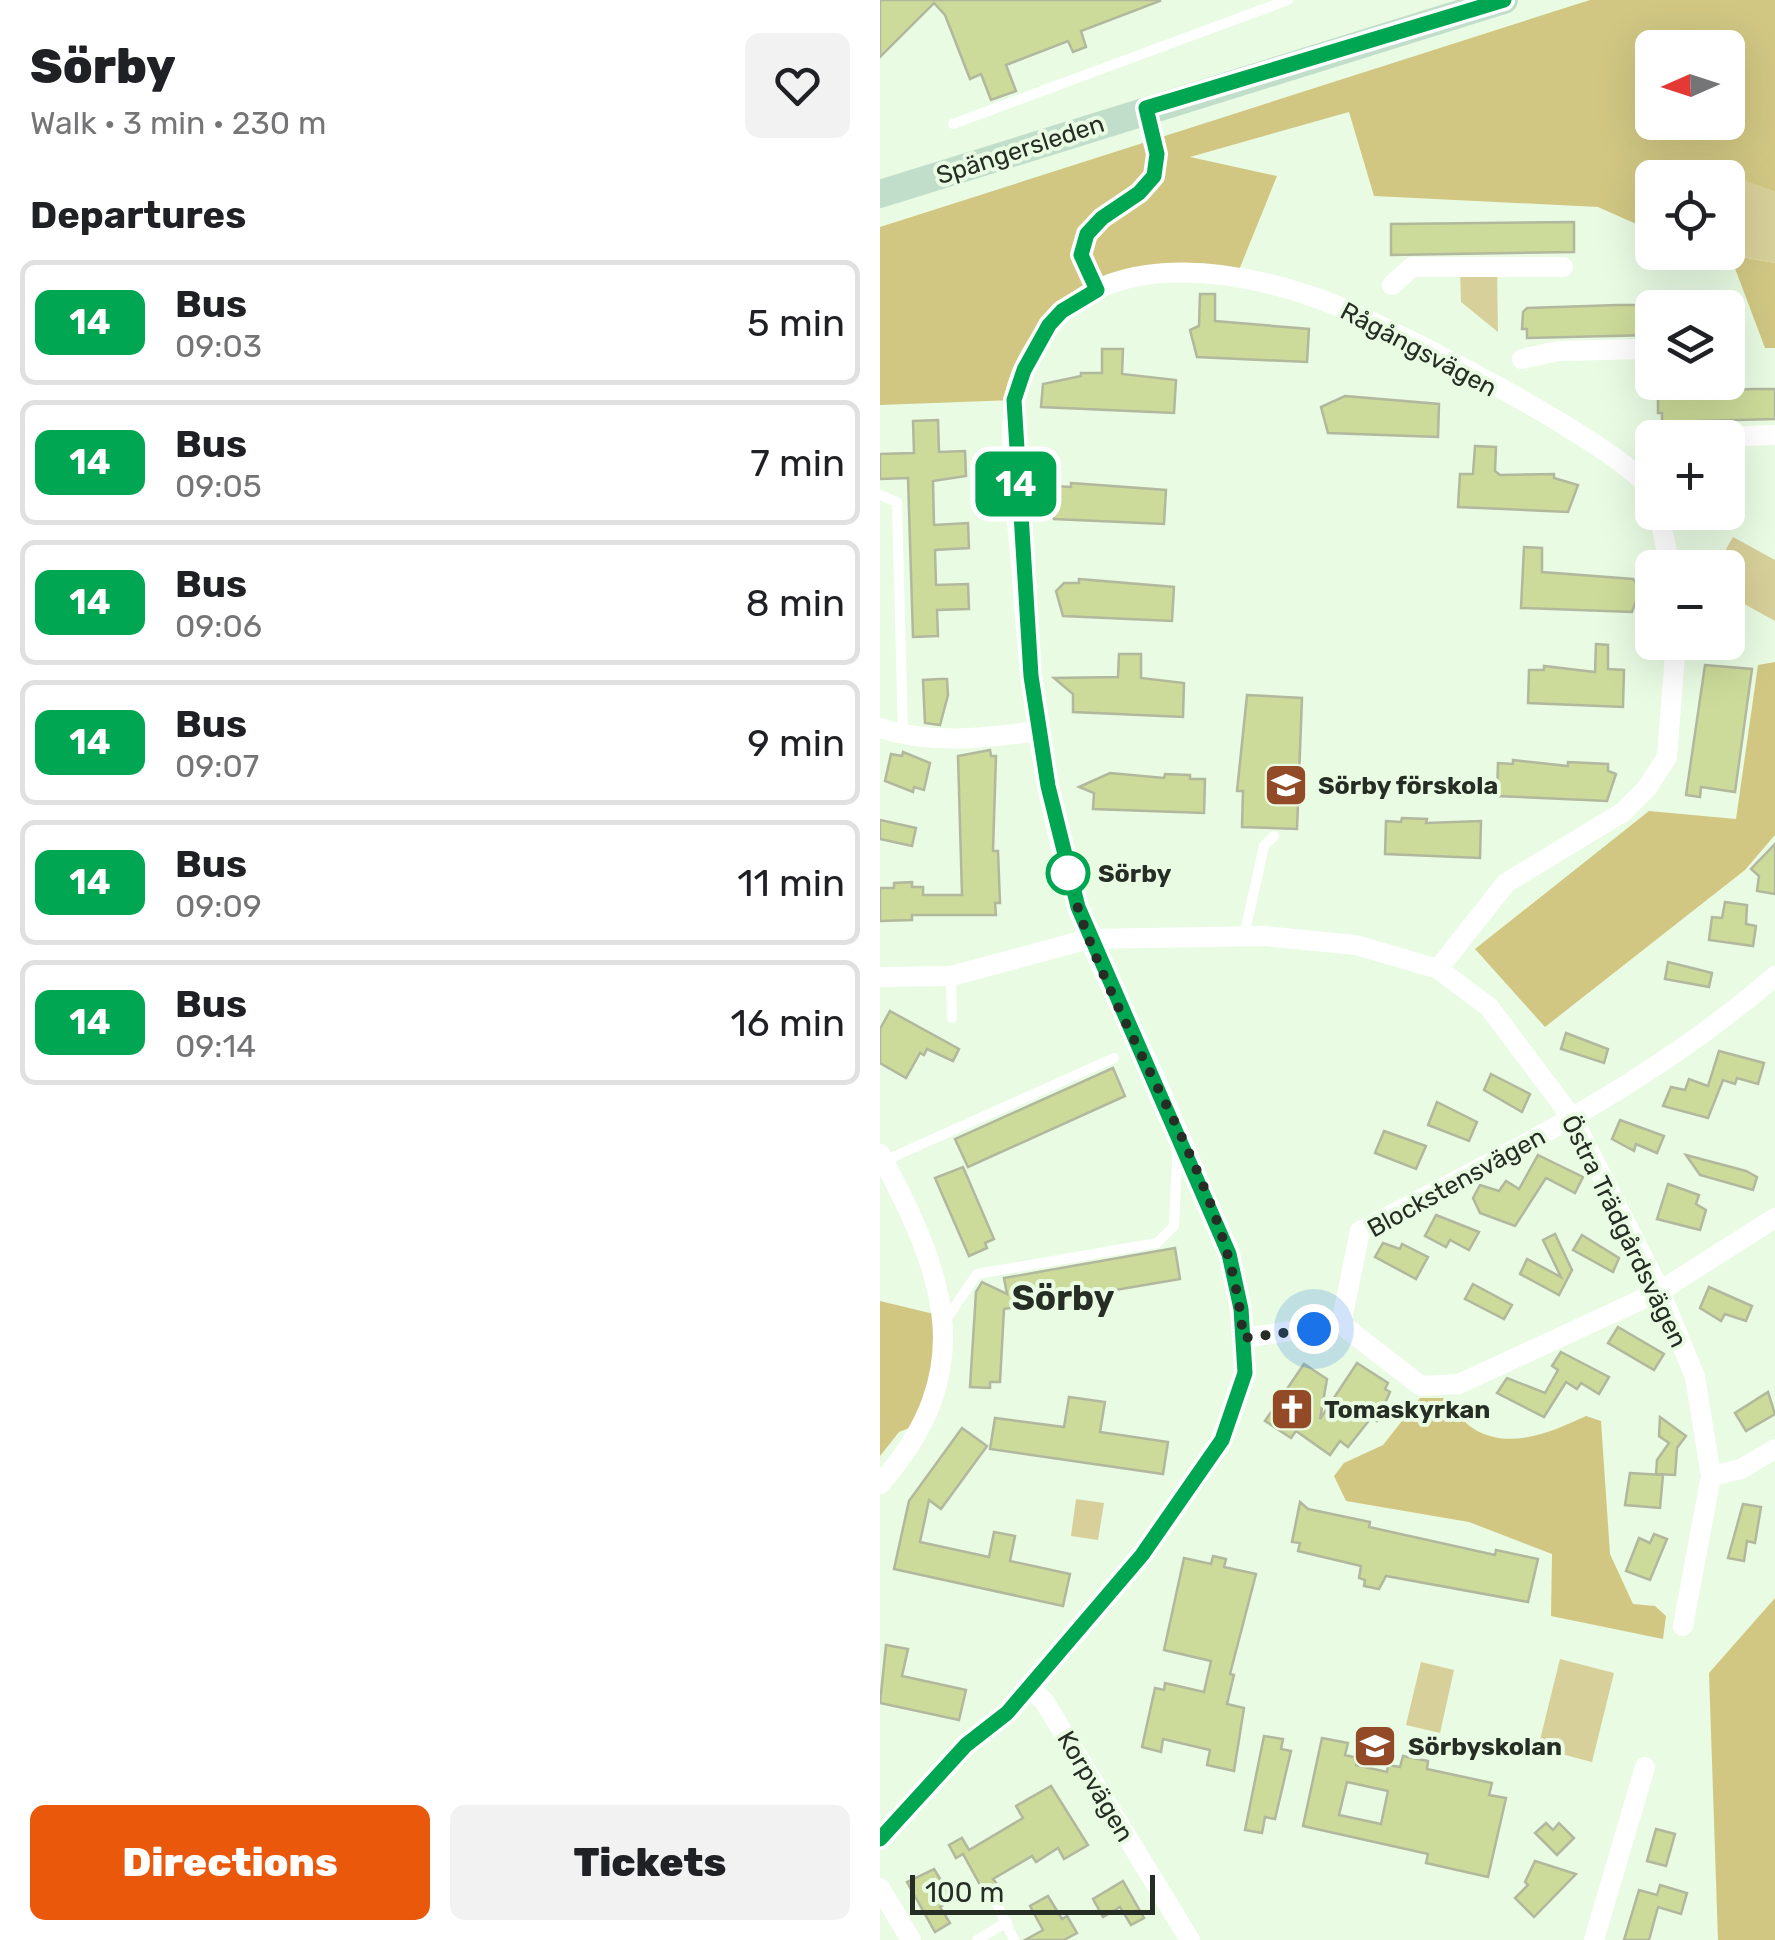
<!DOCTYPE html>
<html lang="en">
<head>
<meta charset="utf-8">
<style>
	:root { --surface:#fff; --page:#f2f2f2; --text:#202124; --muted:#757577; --line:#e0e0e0; --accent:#ea580c }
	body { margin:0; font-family:Rubik,sans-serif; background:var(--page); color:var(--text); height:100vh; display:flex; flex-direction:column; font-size:38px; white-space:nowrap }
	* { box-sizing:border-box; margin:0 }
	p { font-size:32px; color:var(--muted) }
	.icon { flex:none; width:55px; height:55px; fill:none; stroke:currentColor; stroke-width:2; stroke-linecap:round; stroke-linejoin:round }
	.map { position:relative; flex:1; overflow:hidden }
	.panel { display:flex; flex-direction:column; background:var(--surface); width:880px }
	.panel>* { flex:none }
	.badge { padding:0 20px; border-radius:15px; font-size:35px; line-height:65px }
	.needle { width:65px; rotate:267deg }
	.tools { position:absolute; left:755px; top:30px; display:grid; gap:20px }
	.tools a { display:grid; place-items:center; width:110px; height:110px; border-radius:15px; background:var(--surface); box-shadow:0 10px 40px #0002; font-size:50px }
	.scale { position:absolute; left:30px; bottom:25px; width:245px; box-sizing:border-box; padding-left:10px; border:5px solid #262d24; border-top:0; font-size:28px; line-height:35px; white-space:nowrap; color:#262d24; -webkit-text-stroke:8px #e9fbe3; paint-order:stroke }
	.you { position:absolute; width:50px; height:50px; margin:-25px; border:8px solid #fff; border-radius:50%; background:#1a73e8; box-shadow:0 0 0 15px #1a73e833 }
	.map>.badge { position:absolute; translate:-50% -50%; box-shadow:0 0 0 5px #fff }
	h2 { padding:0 30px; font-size:38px; line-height:90px }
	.round { display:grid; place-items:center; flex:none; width:105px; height:105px; border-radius:15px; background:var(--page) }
	.headline { display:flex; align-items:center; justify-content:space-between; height:170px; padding:0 30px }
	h1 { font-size:48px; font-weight:800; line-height:75px }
	.action { display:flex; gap:20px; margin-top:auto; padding:20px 30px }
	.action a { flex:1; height:115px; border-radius:15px; background:var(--accent); color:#fff; font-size:40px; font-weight:800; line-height:115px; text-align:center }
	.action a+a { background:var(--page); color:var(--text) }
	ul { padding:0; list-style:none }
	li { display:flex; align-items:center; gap:30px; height:125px; margin:0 20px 15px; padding:0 10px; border:5px solid var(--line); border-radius:15px }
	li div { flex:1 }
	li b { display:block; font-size:38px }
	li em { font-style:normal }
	li .badge { min-width:110px; font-weight:700; text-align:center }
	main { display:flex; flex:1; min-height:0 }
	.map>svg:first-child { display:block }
	.green { fill:#d8d09a }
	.forest { fill:#d1c783; fill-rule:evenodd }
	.building { fill:#ccdb99; stroke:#b1b89d; stroke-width:2.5; fill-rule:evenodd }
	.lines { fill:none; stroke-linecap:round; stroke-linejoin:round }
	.lane { stroke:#fff; stroke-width:10 }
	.street { stroke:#fff; stroke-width:20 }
	.secondary { stroke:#c1decb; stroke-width:28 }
	.line-casing { stroke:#fff; stroke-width:22 }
	.line { stroke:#00a651; stroke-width:15 }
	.walk { stroke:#262d24; stroke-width:10; stroke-dasharray:0 18 }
	.stop-dot { fill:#fff; stroke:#00a651; stroke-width:5 }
	.labels { text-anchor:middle; stroke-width:8; stroke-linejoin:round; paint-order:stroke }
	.street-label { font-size:25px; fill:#262d24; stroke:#e9fbe3 }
	.poi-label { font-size:25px; font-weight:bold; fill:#262d24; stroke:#e9fbe3; text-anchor:start }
	.stop-label { font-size:25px; font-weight:bold; fill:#262d24; stroke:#e9fbe3; text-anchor:start }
	.district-label { font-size:35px; font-weight:bold; fill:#262d24; stroke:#e9fbe3 }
</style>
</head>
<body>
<main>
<section class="panel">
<div class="headline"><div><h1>Sörby</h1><p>Walk · 3 min · 230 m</p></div><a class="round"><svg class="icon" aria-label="heart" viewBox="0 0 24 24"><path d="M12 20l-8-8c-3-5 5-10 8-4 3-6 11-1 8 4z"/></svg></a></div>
<h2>Departures</h2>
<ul>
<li><span class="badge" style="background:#00a651;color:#fff">14</span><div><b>Bus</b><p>09:03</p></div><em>5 min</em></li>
<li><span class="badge" style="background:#00a651;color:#fff">14</span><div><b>Bus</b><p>09:05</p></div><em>7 min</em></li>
<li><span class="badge" style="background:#00a651;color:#fff">14</span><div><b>Bus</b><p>09:06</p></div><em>8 min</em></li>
<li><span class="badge" style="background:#00a651;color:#fff">14</span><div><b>Bus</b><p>09:07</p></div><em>9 min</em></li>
<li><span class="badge" style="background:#00a651;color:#fff">14</span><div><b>Bus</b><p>09:09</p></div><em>11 min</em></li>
<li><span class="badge" style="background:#00a651;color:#fff">14</span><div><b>Bus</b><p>09:14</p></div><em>16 min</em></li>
</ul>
<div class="action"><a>Directions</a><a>Tickets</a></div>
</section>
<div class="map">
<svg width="895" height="1940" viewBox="0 0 895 1940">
	<rect width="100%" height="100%" fill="#e9fbe3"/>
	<g class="green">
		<polygon points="829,166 895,192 895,263 840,253 848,252 848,178 824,178"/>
		<polygon points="580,269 617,269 618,332 581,302"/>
		<polygon points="853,537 895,560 895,621 848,595 848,568 836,567"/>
		<polygon points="196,1499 224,1503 218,1540 191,1536"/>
		<polygon points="680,1659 734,1673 712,1762 658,1748"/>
		<polygon points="541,1662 574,1670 560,1733 526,1725"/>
	</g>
	<g class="forest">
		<path d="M710,0h185v192l-66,-25 -5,10 -52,1v53l-54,-24 -224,-11 -25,-84 -159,45 87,19 -40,99 -43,-5 -120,26 -60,104 -134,5v-178zM772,48h76v74h-76z"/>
		<polygon points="850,255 895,263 895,348 885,348"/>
		<polygon points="895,662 895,835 865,870 665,1027 595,949 769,811 856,819 878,665"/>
		<polygon points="0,1301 54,1314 56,1355 34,1426 19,1432 0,1456"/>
		<path d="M540,1398h23c9,9 18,22 28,29 36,25 81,5 115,-11l15,5 9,133 23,50 22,2 11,10 -3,23 -112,-23 1,-62 -83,-32 -123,-21 -12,-25 10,-13 39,-18z"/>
		<polygon points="895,1598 895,1940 838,1940 829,1673"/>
	</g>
	<g class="building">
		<polygon points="0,0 280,0 280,1 201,31 206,47 193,52 188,41 126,65 136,91 111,100 101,74 90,79 65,15 54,3 0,57"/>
		<polygon points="694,222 694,252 511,255 511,224"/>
		<polygon points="320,294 335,294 335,321 429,329 427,362 317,357 310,330 319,326"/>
		<polygon points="738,305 772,305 772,335 647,338 647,329 642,329 643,312 647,308"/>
		<polygon points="222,349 243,349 242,374 296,380 294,413 161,407 163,384 201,376 201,373 222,373"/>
		<polygon points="873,389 895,389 895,419 782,422 782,413 778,413 778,396 782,392"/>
		<polygon points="465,396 559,404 558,437 448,433 441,407"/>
		<polygon points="58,420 59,452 85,451 86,476 53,481 54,525 88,523 89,548 55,550 56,585 88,584 89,609 57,610 58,636 33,637 28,478 0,479 0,454 34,453 33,421"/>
		<polygon points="595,446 616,447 615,471 620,475 674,474 674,478 698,485 688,512 578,507 580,474 593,474"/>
		<polygon points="191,483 286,490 284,524 174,519 167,492 175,486 191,487"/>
		<polygon points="644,547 662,548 662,572 753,579 761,587 752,612 641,608"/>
		<polygon points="199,579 294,587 292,621 183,616 176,591 184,583 199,583"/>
		<polygon points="716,644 728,645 728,669 744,670 743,707 648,703 649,670 664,670 664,666 715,672"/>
		<polygon points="239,654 261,654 261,678 304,683 303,717 193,712 193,694 174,678 238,677"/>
		<polygon points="825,665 872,669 855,792 821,787 820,797 806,795"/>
		<polygon points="59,679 67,679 68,695 60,725 45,723 43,680"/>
		<polygon points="367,695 422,698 417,829 362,827 363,791 357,791"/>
		<polygon points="110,750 111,756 116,756 113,851 118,851 120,903 115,903 116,915 32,915 32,920 0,921 0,888 14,888 14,883 32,882 32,887 43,887 43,895 82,895 78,756"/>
		<polygon points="23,752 50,763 44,790 34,787 33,792 5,781 11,754 22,756"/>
		<polygon points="633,760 688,766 688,762 728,764 728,771 736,774 727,801 617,796 618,763 633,764"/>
		<polygon points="230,773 284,778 285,774 310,775 310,779 325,779 324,813 213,809 214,793 199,787"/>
		<polygon points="522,818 547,819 546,823 601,821 600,858 505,854 506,821 521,822"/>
		<polygon points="0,820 36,828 32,846 0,839"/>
		<polygon points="895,844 895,894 877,891 879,876 871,869"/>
		<polygon points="845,902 867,905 866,924 876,926 873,946 829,940 832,917 842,918"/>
		<polygon points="788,962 832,973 829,987 785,979"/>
		<polygon points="10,1011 79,1049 73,1061 47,1049 44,1055 40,1053 26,1078 0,1063 0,1029"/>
		<polygon points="686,1033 728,1049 724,1063 681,1049"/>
		<polygon points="839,1051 884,1063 878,1084 857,1078 855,1084 843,1080 828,1118 783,1106 791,1087 805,1090 809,1079 828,1086"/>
		<polygon points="233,1068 245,1096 88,1167 75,1139"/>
		<polygon points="611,1074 650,1094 642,1112 604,1090"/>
		<polygon points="557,1102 597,1122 589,1141 548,1125"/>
		<polygon points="740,1120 784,1136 777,1153 756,1144 754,1151 732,1139"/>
		<polygon points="504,1131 546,1146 536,1169 495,1153"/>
		<polygon points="658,1155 703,1177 695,1193 666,1178 635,1226 600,1213 593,1198 600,1185 619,1191 626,1181 639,1189"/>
		<polygon points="806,1155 866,1171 877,1177 873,1190 820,1175"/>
		<polygon points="83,1167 114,1239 105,1243 107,1248 89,1256 55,1178"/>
		<polygon points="788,1184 819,1195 816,1204 826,1210 820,1230 777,1219"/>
		<polygon points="556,1215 599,1232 589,1250 570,1240 566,1247 545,1236"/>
		<polygon points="675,1234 692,1270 679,1295 640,1274 647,1259 681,1277 663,1240"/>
		<polygon points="702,1235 739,1258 733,1272 693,1250"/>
		<polygon points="503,1243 520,1249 522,1244 548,1257 536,1279 495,1257"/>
		<polygon points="295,1248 300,1279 124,1309 120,1382 110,1382 110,1388 90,1387 96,1292 102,1282 127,1294 124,1278"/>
		<polygon points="593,1284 632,1305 624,1319 585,1299"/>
		<polygon points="829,1287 872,1306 866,1321 845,1314 841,1321 820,1308"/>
		<polygon points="738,1327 784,1354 774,1370 728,1343"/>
		<polygon points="681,1352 729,1377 719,1394 701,1383 697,1389 686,1382 664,1417 617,1393 627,1378 665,1393 678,1370 672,1366"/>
		<polygon points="477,1363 508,1383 505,1389 510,1392 497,1421 491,1418 468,1447 460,1441 450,1455 416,1431 411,1438 385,1421 424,1364 447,1379 440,1419"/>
		<polygon points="888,1392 895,1414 866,1431 855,1413"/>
		<polygon points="189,1397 225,1402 220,1432 288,1442 283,1474 110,1449 115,1418 184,1427"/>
		<polygon points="780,1417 806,1436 797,1448 795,1475 776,1474 777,1460 789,1443 779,1436"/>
		<polygon points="82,1428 107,1446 61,1509 49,1500 40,1542 109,1557 114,1532 135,1536 130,1561 190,1574 183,1606 14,1569 29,1501"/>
		<polygon points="750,1473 783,1475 780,1508 745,1505"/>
		<polygon points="420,1502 428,1509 490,1522 489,1527 615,1555 616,1550 658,1559 648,1602 506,1576 499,1589 484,1586 485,1580 479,1578 481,1566 418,1551 420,1543 412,1542"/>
		<polygon points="863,1504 881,1507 875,1543 867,1541 864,1561 848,1558"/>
		<polygon points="774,1534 787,1539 770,1580 746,1571 759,1538 770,1543"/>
		<polygon points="333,1556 346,1559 344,1567 376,1574 350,1674 354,1675 347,1704 364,1708 354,1771 327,1765 330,1750 283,1739 281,1752 262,1747 275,1688 284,1690 285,1683 324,1692 331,1661 284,1650 304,1558 331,1564"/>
		<polygon points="6,1645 28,1649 22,1676 86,1690 79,1720 0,1703"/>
		<polygon points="384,1736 403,1739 401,1749 411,1751 395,1819 385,1817 382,1833 365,1830"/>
		<path d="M442,1738l26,5 -3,12 13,3 -2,7 31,7 1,-7 12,2 3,-11 25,5 -1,8 65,14 -3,12 17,3 -18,79 -62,-14 2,-9 -125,-28zM467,1782l41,9 -7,33 -42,-9z"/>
		<polygon points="171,1786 208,1845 184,1859 178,1848 156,1862 152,1856 113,1879 117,1884 104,1892 83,1854 76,1858 69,1845 82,1838 89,1850 143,1818 136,1806"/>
		<polygon points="666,1823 673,1830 679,1823 694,1838 677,1855 655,1833"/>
		<polygon points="776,1829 795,1834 786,1866 767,1861"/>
		<polygon points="655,1861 696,1874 654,1917 635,1898 648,1885 645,1882"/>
		<polygon points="54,1869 73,1900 60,1907 70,1923 55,1932 27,1882"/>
		<polygon points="243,1881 264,1918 251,1925 240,1907 223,1917 213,1899"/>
		<polygon points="780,1885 807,1893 801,1914 778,1907 769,1940 744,1940 759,1890 777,1895"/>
		<polygon points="168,1896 182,1919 187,1916 197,1933 184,1940 145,1940 163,1930 150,1906"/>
	</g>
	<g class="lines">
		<g class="lane">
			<polyline points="73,124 408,0"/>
			<path d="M216,290c-44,-89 37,-62 58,-114 8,-20 -1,-42 -7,-62"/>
			<polyline points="0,495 17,502 23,734"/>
			<polyline points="364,936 384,846 394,836"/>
			<polyline points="71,976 72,1018"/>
			<polyline points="4,1161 234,1058"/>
			<polyline points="63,1324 97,1274 277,1243 294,1226 298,1141"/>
			<polyline points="115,1900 134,1940"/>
			<polyline points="97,1940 127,1922"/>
		</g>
		<g class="street">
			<polyline points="512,285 532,267 683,267"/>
			<polyline points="642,359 678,351 772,349"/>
			<polyline points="811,438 895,435"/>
			<polyline points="779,512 790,568"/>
			<path d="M0,728c53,17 105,10 159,3"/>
			<polyline points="558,969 626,883 743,812 767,788 787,757 796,642"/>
			<polyline points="0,977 71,976 209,939 384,936 476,945 558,969 609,1007 693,1119 780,1291 815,1377 831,1476 803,1626"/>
			<path d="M0,1154c65,121 101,216 0,330"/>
			<path d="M461,1324l19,-93c145,-76 291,-147 415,-255"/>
			<polyline points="363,1338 461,1324 541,1386 579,1384 780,1291 895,1218"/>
			<polyline points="831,1476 861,1469 895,1449"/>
			<polyline points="149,1687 164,1701 310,1940"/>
			<path d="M0,1839l86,-94 41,-32 135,-158 80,-114 23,-68 -4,-64 -12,-55c-28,-66 -54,-133 -84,-198 -23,-50 -52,-99 -68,-152 -33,-104 -48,-217 -55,-326 -4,-57 -14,-118 -8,-174 1,-21 13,-44 24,-61 59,-96 189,-76 279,-45 59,21 307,148 335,194"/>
			<polyline points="0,1888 31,1940"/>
			<polyline points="714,1940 765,1767"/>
		</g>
		<polyline class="secondary" points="0,194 624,0"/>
	</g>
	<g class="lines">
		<g class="line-casing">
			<polyline id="line" points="0,1839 86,1745 127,1713 262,1555 342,1440 365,1373 361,1309 349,1254 198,907 168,786 151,676 134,400 144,370 169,325 182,311 217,290 201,255 207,234 222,218 259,193 274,176 277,154 266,108 624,0"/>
		</g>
		<use href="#line" class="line"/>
		<path class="walk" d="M188,873c38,156 163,302 175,465l71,-9"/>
	</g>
	<defs>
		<g id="school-square" transform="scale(2.25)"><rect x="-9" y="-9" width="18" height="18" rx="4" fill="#934b27" stroke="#e9fbe3"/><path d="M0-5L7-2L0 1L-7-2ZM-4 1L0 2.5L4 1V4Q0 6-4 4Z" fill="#fff"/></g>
		<g id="church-square" transform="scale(2.25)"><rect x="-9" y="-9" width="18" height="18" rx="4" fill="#934b27" stroke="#e9fbe3"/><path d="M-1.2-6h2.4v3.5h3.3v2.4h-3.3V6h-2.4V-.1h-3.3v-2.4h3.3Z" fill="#fff"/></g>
	</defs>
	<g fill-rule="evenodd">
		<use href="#school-square" x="406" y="785"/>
		<use href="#church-square" x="412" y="1409"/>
		<use href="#school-square" x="495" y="1746"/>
	</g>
	<circle class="stop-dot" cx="188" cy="873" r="20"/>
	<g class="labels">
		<g class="street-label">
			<text transform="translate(140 149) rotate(-18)" y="9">Spängersleden</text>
			<text transform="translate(539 349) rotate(28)" y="9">Rågångsvägen</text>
			<text transform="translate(576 1182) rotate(-29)" y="9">Blockstensvägen</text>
			<text transform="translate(745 1231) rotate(64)" y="9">Östra Trädgårdsvägen</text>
			<text transform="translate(216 1786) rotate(59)" y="9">Korpvägen</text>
		</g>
		<g class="poi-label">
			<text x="438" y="794">Sörby förskola</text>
			<text x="444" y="1418">Tomaskyrkan</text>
			<text x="528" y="1755">Sörbyskolan</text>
		</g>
		<g class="stop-label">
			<text x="218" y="882">Sörby</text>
		</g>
		<g class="district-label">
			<text x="183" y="1310">Sörby</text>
		</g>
	</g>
</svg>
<div class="tools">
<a><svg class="needle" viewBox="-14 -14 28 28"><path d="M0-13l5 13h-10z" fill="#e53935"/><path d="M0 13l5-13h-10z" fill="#757577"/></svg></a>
<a><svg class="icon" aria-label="locate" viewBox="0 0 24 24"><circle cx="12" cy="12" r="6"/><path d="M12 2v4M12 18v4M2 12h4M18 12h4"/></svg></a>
<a><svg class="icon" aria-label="layers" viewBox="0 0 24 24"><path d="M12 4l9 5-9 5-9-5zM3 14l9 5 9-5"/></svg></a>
<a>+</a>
<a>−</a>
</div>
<div class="scale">100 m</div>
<div class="you" style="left:434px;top:1329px"></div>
<b class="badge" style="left:136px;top:484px;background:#00a651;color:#fff">14</b>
</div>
</main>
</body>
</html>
